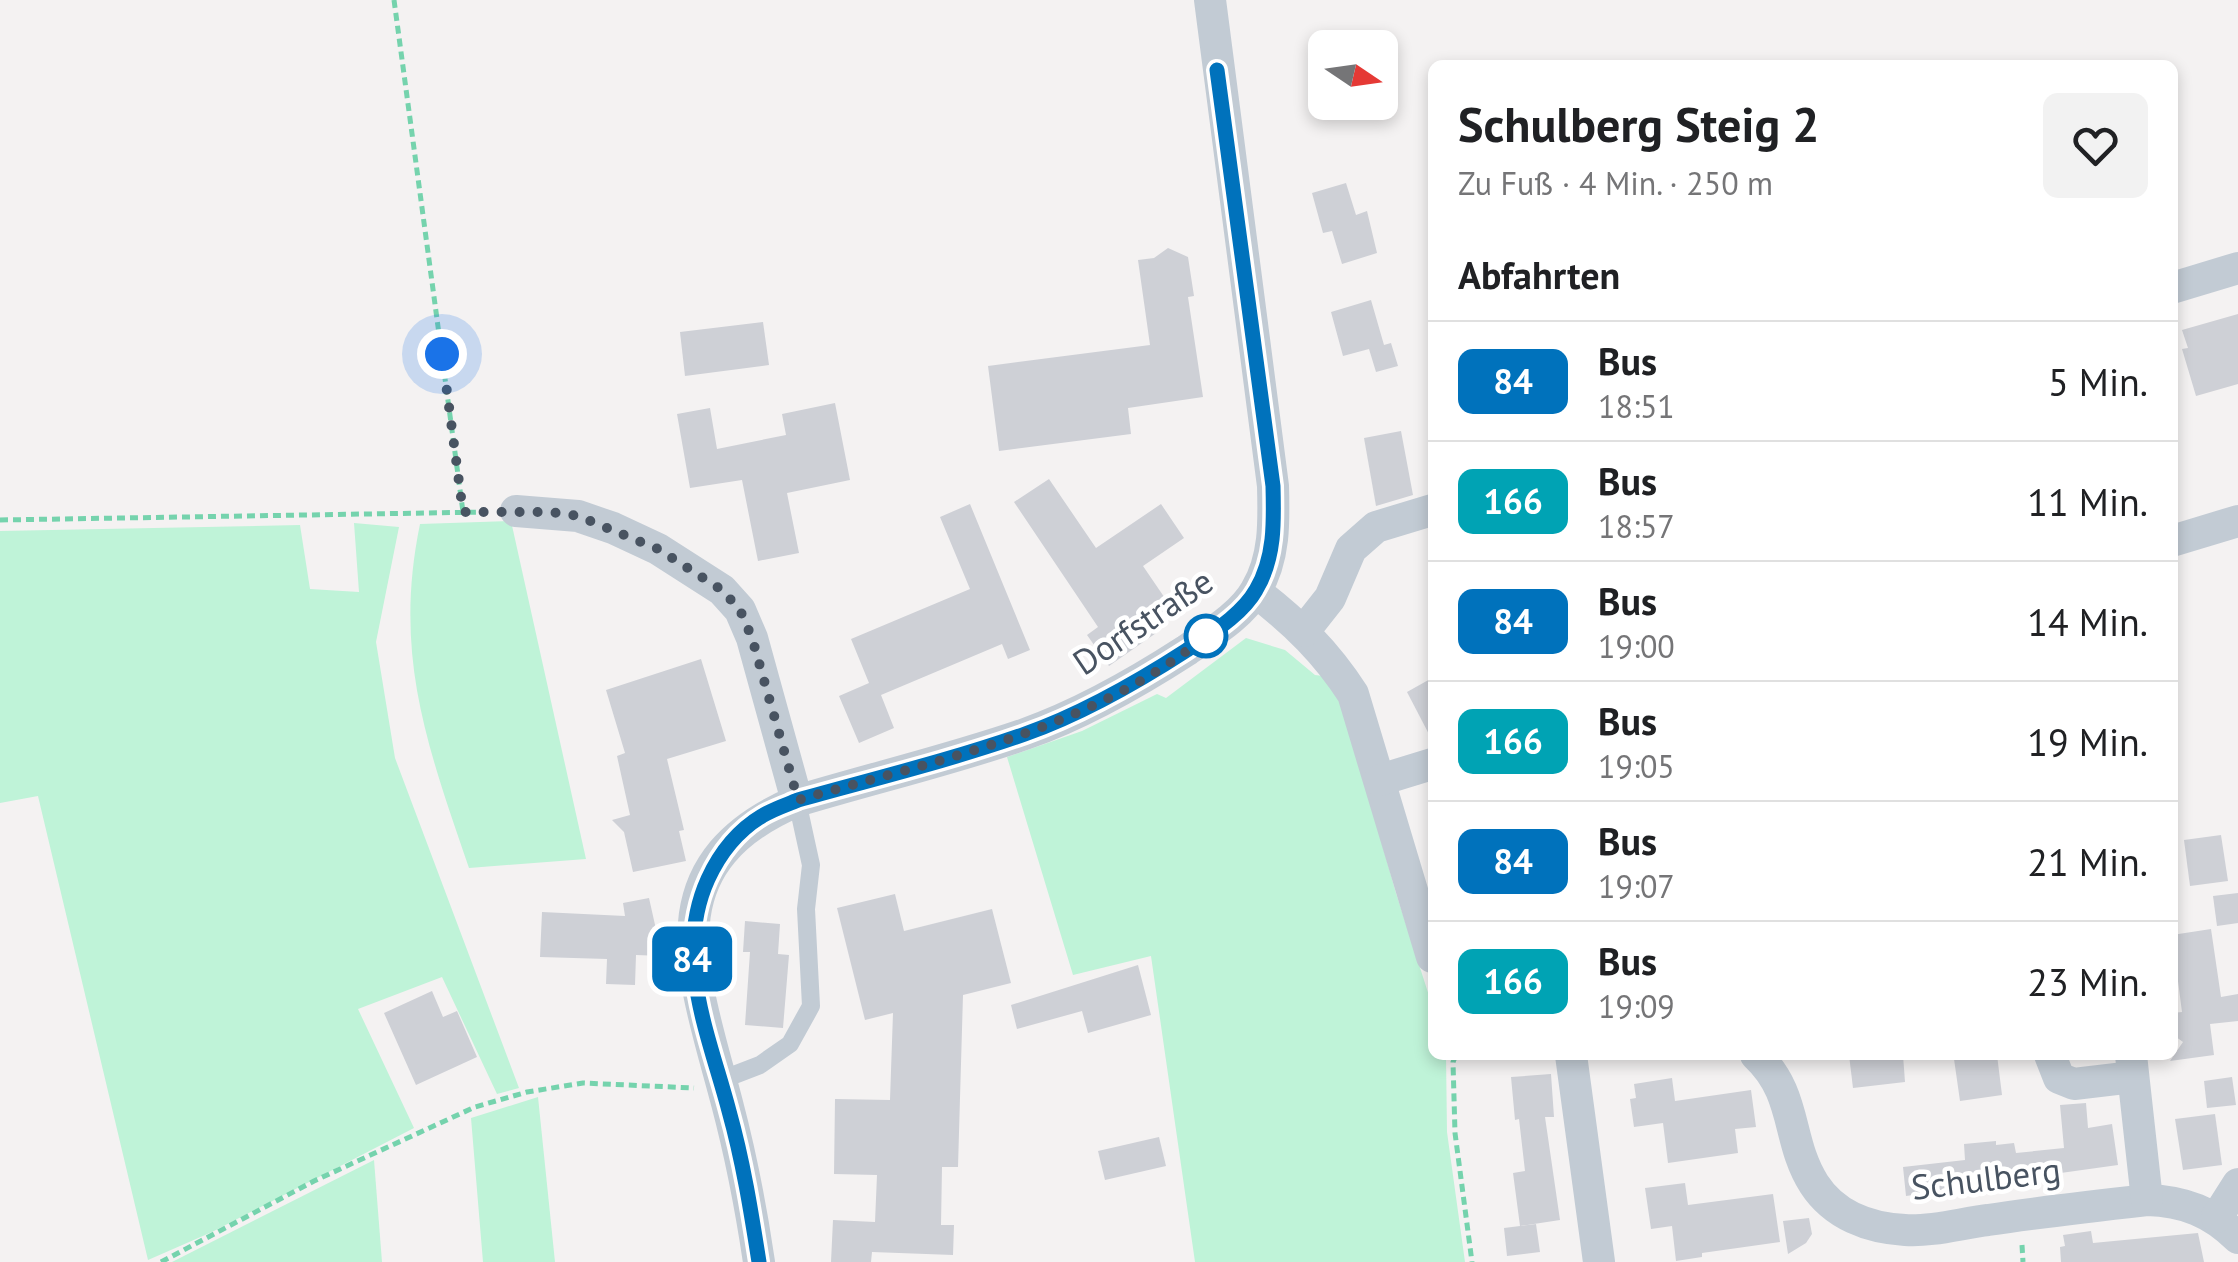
<!DOCTYPE html>
<html lang="de">
<head>
<meta charset="utf-8">
<style>
	:root { --surface:#fff; --page:#f2f2f2; --text:#202124; --muted:#757577; --line:#e0e0e0 }
	body { margin:0; font-family:"PT Sans",sans-serif; background:var(--page); color:var(--text); height:100vh; display:flex; flex-direction:column; font-size:38px; white-space:nowrap }
	* { box-sizing:border-box; margin:0 }
	p { font-size:32px; color:var(--muted) }
	.icon { flex:none; width:55px; height:55px; fill:none; stroke:currentColor; stroke-width:2; stroke-linecap:round; stroke-linejoin:round }
	.map { position:relative; flex:1; overflow:hidden }
	.details { position:absolute; left:1428px; top:60px; width:750px; height:1000px; display:flex; flex-direction:column; background:var(--surface); border-radius:15px; box-shadow:0 5px 15px #0003 }
	.details>* { flex:none }
	.badge { padding:0 20px; border-radius:15px; font-size:35px; line-height:65px }
	.needle { width:65px; rotate:103deg }
	.fabs { position:absolute; left:1308px; top:30px; display:grid; gap:20px }
	.fabs a { display:grid; place-items:center; width:90px; height:90px; border-radius:15px; background:var(--surface); box-shadow:0 5px 15px #0003; font-size:50px }
	.you { position:absolute; width:50px; height:50px; margin:-25px; border:8px solid #fff; border-radius:50%; background:#1a73e8; box-shadow:0 0 0 15px #1a73e833 }
	.map>.badge { position:absolute; translate:-50% -50%; box-shadow:0 0 0 5px #fff }
	h2 { padding:0 30px; font-size:38px; line-height:90px }
	.round { display:grid; place-items:center; flex:none; width:105px; height:105px; border-radius:15px; background:var(--page) }
	.headline { display:flex; align-items:center; justify-content:space-between; height:170px; padding:0 30px }
	h1 { font-size:48px; font-weight:600; line-height:75px }
	ul { padding:0; list-style:none }
	li { display:flex; align-items:center; gap:30px; height:120px; padding:0 30px; border-top:2px solid var(--line) }
	li div { flex:1 }
	li b { display:block; font-size:38px }
	li em { font-style:normal }
	li .badge { min-width:110px; font-weight:700; text-align:center }
	.map>svg:first-child { display:block }
	.green { fill:#bff3d8 }
	.building { fill:#ced0d6 }
	.lines { fill:none; stroke-linecap:round; stroke-linejoin:round }
	.path { stroke:#75d3ad; stroke-width:5; stroke-dasharray:8 5; stroke-linecap:butt }
	.lane { stroke:#c2cbd4; stroke-width:18 }
	.street { stroke:#c2cbd4; stroke-width:32 }
	.line-casing { stroke:#fff; stroke-width:22 }
	.line { stroke:#0072bc; stroke-width:15 }
	.walk { stroke:#485361; stroke-width:10; stroke-dasharray:0 18 }
	.stop-dot { fill:#fff; stroke:#0072bc; stroke-width:5 }
	.labels { text-anchor:middle; stroke-width:9; stroke-linejoin:round; paint-order:stroke }
	.street-label { font-size:35px; fill:#485361; stroke:#fff }
</style>
</head>
<body>
<div class="map">
<svg width="2238" height="1262" viewBox="0 0 2238 1262">
	<rect width="100%" height="100%" fill="#f4f2f2"/>
	<g class="green">
		<path d="M511,521l75,338 -117,9c-42,-123 -76,-213 -49,-344z"/>
		<polygon points="354,523 399,527 376,642 395,758 519,1088 497,1094 442,977 358,1009 414,1128 212,1232 148,1260 38,796 0,803 0,531 300,525 310,589 359,592"/>
		<polygon points="1246,638 1285,650 1315,675 1323,676 1341,700 1396,893 1432,1005 1432,1055 1446,1055 1447,1132 1465,1262 1195,1262 1151,956 1073,975 1007,757 1082,731 1157,694 1166,698"/>
		<polygon points="538,1097 555,1262 483,1262 471,1118"/>
		<polygon points="374,1160 382,1262 172,1262"/>
	</g>
	<g class="building">
		<polygon points="1346,183 1356,215 1367,211 1377,253 1342,264 1332,231 1323,233 1312,193"/>
		<polygon points="1168,248 1188,257 1194,296 1188,297 1203,397 1128,408 1131,434 999,451 988,366 1150,345 1138,260 1154,258"/>
		<polygon points="1371,300 1384,345 1391,343 1398,366 1376,372 1369,349 1343,356 1331,312"/>
		<polygon points="2238,314 2238,384 2196,396 2182,349 2188,348 2182,330"/>
		<polygon points="763,322 769,365 685,376 680,332"/>
		<polygon points="835,403 850,480 787,493 799,553 758,561 742,480 690,488 677,414 710,408 717,449 786,435 782,414"/>
		<polygon points="1401,431 1413,495 1376,506 1364,438"/>
		<polygon points="1049,479 1096,548 1161,504 1184,538 1143,566 1173,610 1154,624 1159,631 1109,666 1087,635 1098,627 1014,502"/>
		<polygon points="970,504 1030,650 1008,659 1002,644 881,695 894,728 859,743 839,696 869,683 851,639 970,589 940,517"/>
		<polygon points="701,659 726,741 667,759 684,830 679,831 686,861 633,872 624,832 612,820 630,815 617,756 625,753 606,690"/>
		<polygon points="1432,678 1432,740 1407,692"/>
		<polygon points="2221,835 2228,881 2190,886 2184,840"/>
		<polygon points="2238,893 2238,923 2217,926 2213,896"/>
		<polygon points="895,894 904,931 992,909 1011,983 963,995 958,1167 942,1167 941,1225 954,1225 953,1255 872,1252 871,1262 831,1262 833,1220 875,1222 877,1175 834,1174 835,1099 890,1100 893,1013 865,1020 837,908"/>
		<polygon points="649,898 662,956 636,955 635,985 606,984 607,959 540,957 542,912 625,916 623,903"/>
		<polygon points="745,921 780,924 778,954 789,955 783,1028 745,1025 750,952 743,952"/>
		<polygon points="2211,929 2221,997 2238,994 2238,1021 2210,1024 2214,1055 2170,1061 2183,1042 2172,1034 2172,1013 2182,1012 2172,935"/>
		<polygon points="1138,965 1151,1015 1088,1033 1082,1011 1017,1029 1011,1005"/>
		<polygon points="432,991 443,1017 457,1011 477,1057 416,1085 384,1013"/>
		<polygon points="1849,1055 1903,1055 1905,1082 1853,1088"/>
		<polygon points="1979,1055 1997,1055 2002,1095 1960,1101 1954,1059"/>
		<polygon points="1551,1074 1554,1117 1545,1117 1560,1220 1520,1226 1513,1173 1525,1171 1519,1119 1515,1120 1511,1077"/>
		<polygon points="2232,1077 2236,1105 2207,1108 2204,1081"/>
		<polygon points="1672,1078 1675,1101 1751,1090 1756,1127 1735,1129 1738,1153 1668,1163 1663,1123 1634,1127 1630,1099 1636,1098 1634,1084"/>
		<polygon points="2086,1103 2088,1128 2112,1124 2118,1165 2018,1179 2019,1186 1969,1191 1968,1187 1906,1196 1903,1167 1965,1160 1964,1144 1996,1141 1996,1145 2014,1143 2016,1153 2064,1148 2060,1105"/>
		<polygon points="2215,1114 2222,1165 2183,1170 2175,1119"/>
		<polygon points="1159,1137 1166,1166 1105,1180 1098,1151"/>
		<polygon points="1685,1183 1688,1205 1773,1194 1780,1242 1702,1253 1702,1257 1676,1261 1672,1226 1651,1229 1645,1188"/>
		<polygon points="1809,1218 1812,1234 1806,1243 1788,1254 1783,1221"/>
		<polygon points="1536,1224 1540,1252 1507,1256 1504,1228"/>
		<polygon points="2091,1231 2093,1243 2198,1233 2204,1262 2061,1262 2060,1247 2065,1246 2063,1235"/>
	</g>
	<g class="lines">
		<g class="path">
			<polyline points="394,0 463,512"/>
			<polyline points="0,520 487,512"/>
			<polyline points="1456,1055 1453,1062 1455,1133 1472,1262"/>
			<polyline points="2022,1245 2023,1262"/>
			<polyline points="161,1262 314,1181 475,1107 527,1092 583,1083 694,1088"/>
		</g>
		<polyline class="lane" points="721,1080 760,1065 790,1044 811,1006 806,909 811,865 797,801"/>
		<g class="street">
			<polyline points="2172,288 2238,268"/>
			<polyline points="516,511 578,516 613,528 658,549 722,590 740,610 752,638 797,801"/>
			<polyline points="2172,541 2238,521"/>
			<path d="M1256,592c39,30 70,60 97,102l79,263"/>
			<polyline points="1304,631 1330,598 1351,549 1376,527 1432,510"/>
			<polyline points="1380,780 1432,764"/>
			<polyline points="1571,1055 1599,1262"/>
			<path d="M1756,1055c42,39 30,85 58,129 20,31 55,44 91,46 27,2 57,-7 83,-10 53,-8 106,-14 159,-20 37,1 65,12 91,38"/>
			<polyline points="2050,1055 2059,1078 2074,1084 2133,1077"/>
			<polyline points="2131,1055 2147,1200"/>
			<polyline points="2217,1217 2238,1184"/>
			<path d="M759,1262c-8,-54 -18,-106 -32,-159 -32,-123 -81,-238 70,-302 76,-23 153,-41 228,-67 57,-20 111,-51 162,-84 23,-16 55,-35 69,-60 19,-32 18,-68 17,-104l-63,-486"/>
		</g>
	</g>
	<g class="lines">
		<g class="line-casing">
			<path id="line" d="M759,1262c-8,-51 -16,-101 -30,-151 -20,-76 -56,-155 -21,-232 12,-26 29,-48 54,-63 11,-7 24,-11 36,-16 75,-21 153,-40 227,-66 57,-20 111,-51 162,-84 23,-16 55,-35 69,-60 19,-32 18,-68 17,-104l-56,-416"/>
		</g>
		<use href="#line" class="line"/>
		<path class="walk" d="M442,354l21,158h87l28,4 80,33 64,41 18,20 12,28 46,162c139,-40 293,-70 408,-164"/>
	</g>
	<circle class="stop-dot" cx="1206" cy="636" r="20"/>
	<g class="labels">
		<g class="street-label">
			<text transform="translate(1143 622) rotate(-34)" y="12">Dorfstraße</text>
			<text transform="translate(1986 1179) rotate(-7)" y="12">Schulberg</text>
		</g>
	</g>
</svg>
<div class="fabs">
<a><svg class="needle" viewBox="-14 -14 28 28"><path d="M0-13l5 13h-10z" fill="#e53935"/><path d="M0 13l5-13h-10z" fill="#757577"/></svg></a>
</div>
<div class="you" style="left:442px;top:354px"></div>
<b class="badge" style="left:692px;top:959px;background:#0072bc;color:#fff">84</b>
<section class="details">
<div class="headline"><div><h1>Schulberg Steig 2</h1><p>Zu Fuß · 4 Min. · 250 m</p></div><a class="round"><svg class="icon" aria-label="heart" viewBox="0 0 24 24"><path d="M12 20l-8-8c-3-5 5-10 8-4 3-6 11-1 8 4z"/></svg></a></div>
<h2>Abfahrten</h2>
<ul>
<li><span class="badge" style="background:#0072bc;color:#fff">84</span><div><b>Bus</b><p>18:51</p></div><em>5 Min.</em></li>
<li><span class="badge" style="background:#00a3b4;color:#fff">166</span><div><b>Bus</b><p>18:57</p></div><em>11 Min.</em></li>
<li><span class="badge" style="background:#0072bc;color:#fff">84</span><div><b>Bus</b><p>19:00</p></div><em>14 Min.</em></li>
<li><span class="badge" style="background:#00a3b4;color:#fff">166</span><div><b>Bus</b><p>19:05</p></div><em>19 Min.</em></li>
<li><span class="badge" style="background:#0072bc;color:#fff">84</span><div><b>Bus</b><p>19:07</p></div><em>21 Min.</em></li>
<li><span class="badge" style="background:#00a3b4;color:#fff">166</span><div><b>Bus</b><p>19:09</p></div><em>23 Min.</em></li>
</ul>
</section>
</div>
</body>
</html>
